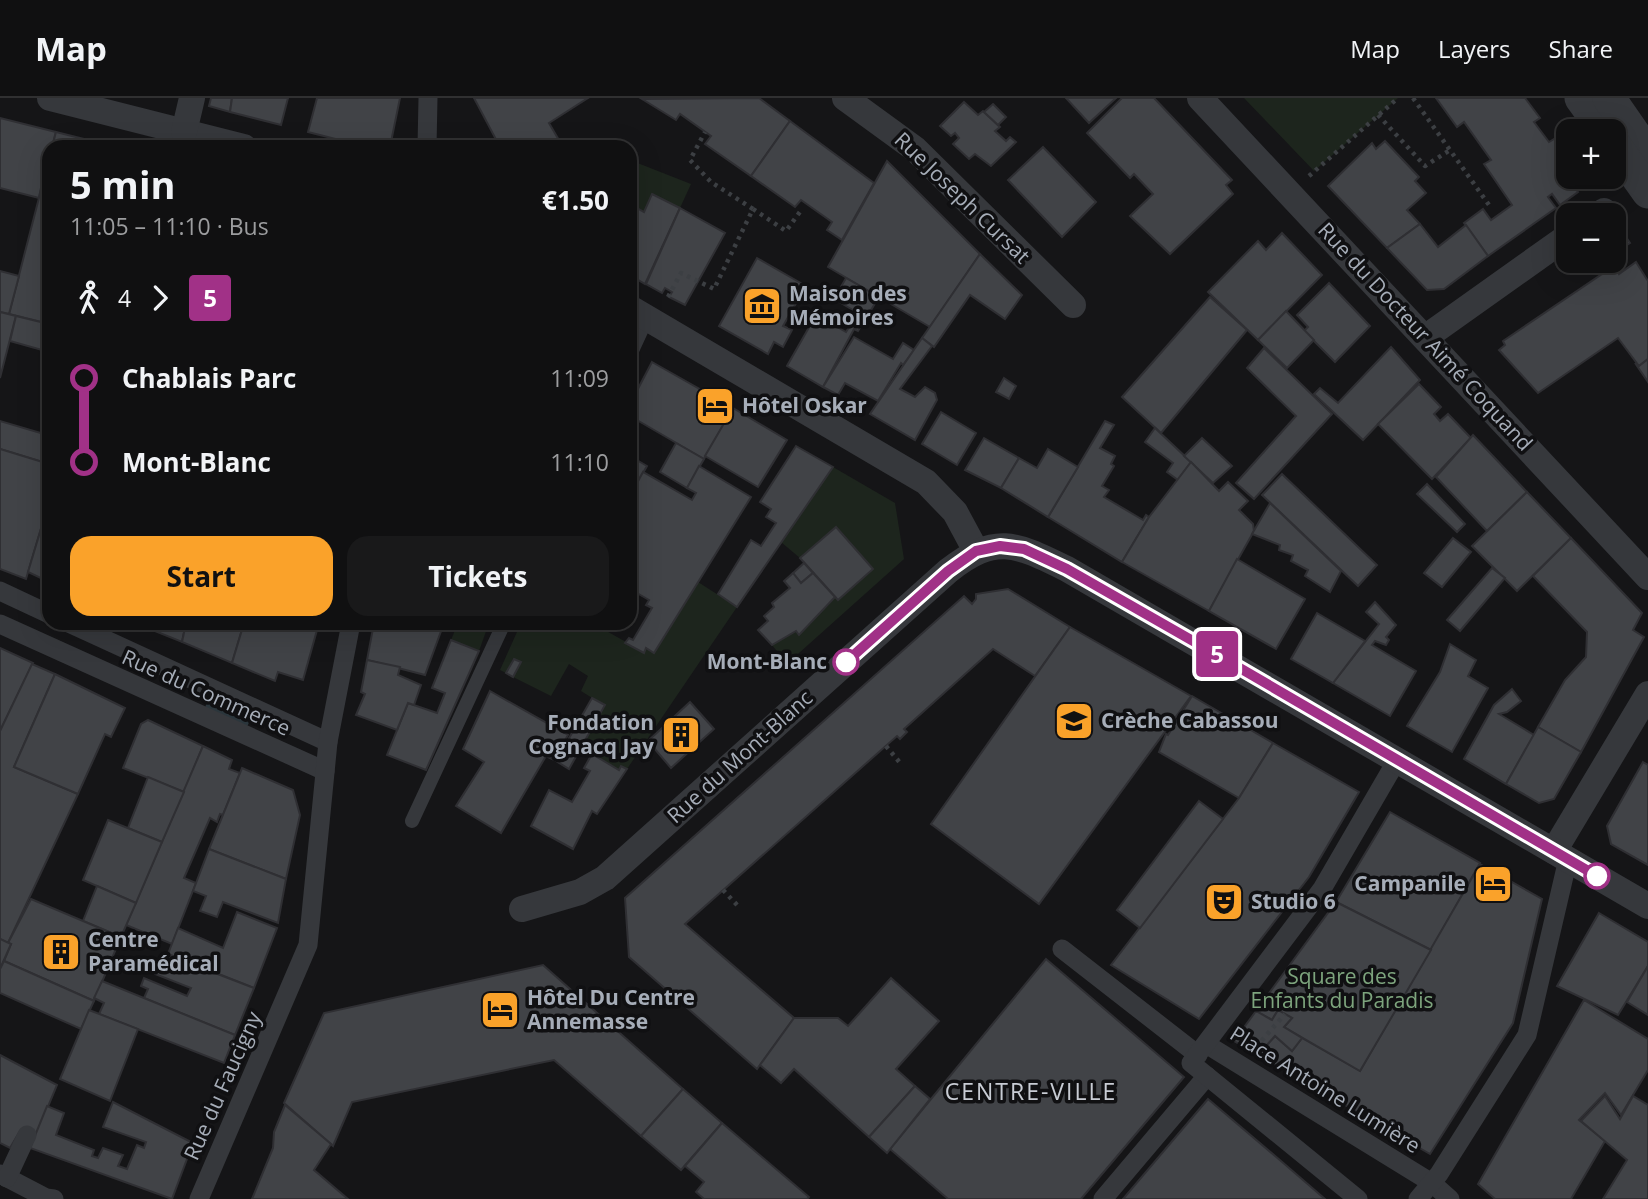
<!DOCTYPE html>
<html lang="en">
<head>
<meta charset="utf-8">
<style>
	:root { --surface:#101011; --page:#19191a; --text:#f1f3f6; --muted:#9c9d9f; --line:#303031; --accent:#faa22a }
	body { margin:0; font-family:"Open Sans",sans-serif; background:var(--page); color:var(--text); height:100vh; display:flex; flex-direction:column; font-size:26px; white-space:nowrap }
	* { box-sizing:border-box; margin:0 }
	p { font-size:23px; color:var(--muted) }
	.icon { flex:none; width:38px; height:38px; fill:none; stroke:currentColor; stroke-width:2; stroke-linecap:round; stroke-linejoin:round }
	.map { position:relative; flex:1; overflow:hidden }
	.drawer { position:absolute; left:42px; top:42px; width:595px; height:490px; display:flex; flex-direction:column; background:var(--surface); border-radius:21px; box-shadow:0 7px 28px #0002,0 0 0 2px var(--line) }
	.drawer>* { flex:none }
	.badge { padding:0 14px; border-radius:5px; font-size:24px; line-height:46px }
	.buttons { position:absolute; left:1556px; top:21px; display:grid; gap:14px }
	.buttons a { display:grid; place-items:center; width:70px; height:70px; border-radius:14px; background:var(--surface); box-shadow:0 7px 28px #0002,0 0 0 2px var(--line); font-size:35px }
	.map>.badge { position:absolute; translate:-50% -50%; box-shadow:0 0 0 4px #fff }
	.legs { display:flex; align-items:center; gap:10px; height:77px; padding:0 28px; font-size:23px }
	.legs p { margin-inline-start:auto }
	.overview { display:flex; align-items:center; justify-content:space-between; height:119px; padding:0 28px }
	h1 { font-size:38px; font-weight:700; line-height:52px }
	.action { display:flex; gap:14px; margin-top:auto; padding:14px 28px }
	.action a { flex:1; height:80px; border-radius:21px; background:var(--accent); color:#111; font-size:28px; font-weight:700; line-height:80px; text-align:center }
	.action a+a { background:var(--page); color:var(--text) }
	ul { padding:0 28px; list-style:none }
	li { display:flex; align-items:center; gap:24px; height:84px; font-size:26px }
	li i { display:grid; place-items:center; width:10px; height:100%; margin:0 9px; background:currentColor }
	li i::after { content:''; width:18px; height:18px; margin:-9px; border:5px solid; border-radius:50%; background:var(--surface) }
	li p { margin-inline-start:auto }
	li:first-child i { background:linear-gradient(#0000 50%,currentColor 0) }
	li:last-child i { background:linear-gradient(currentColor 50%,#0000 0) }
	header { display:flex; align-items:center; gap:42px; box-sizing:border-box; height:98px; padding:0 35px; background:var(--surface); border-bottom:2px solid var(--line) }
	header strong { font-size:33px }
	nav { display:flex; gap:38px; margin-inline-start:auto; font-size:24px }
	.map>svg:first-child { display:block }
	.green { fill:#1d251d }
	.water { fill:#2b363c }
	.building { fill:#414347; stroke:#2f2f33; stroke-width:2 }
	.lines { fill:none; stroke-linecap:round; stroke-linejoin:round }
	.path { stroke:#3c3f43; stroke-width:4.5; stroke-dasharray:3.5 5; stroke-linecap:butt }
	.service { stroke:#36383c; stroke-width:14 }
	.pedestrian { stroke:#36383c; stroke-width:19 }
	.minor { stroke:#36383c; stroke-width:26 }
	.tertiary { stroke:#36383c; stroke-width:33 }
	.line-1-casing { stroke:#fff; stroke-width:16 }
	.line-1 { stroke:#a13187; stroke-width:10 }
	.stop-1-dot { fill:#fff; stroke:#a13187; stroke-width:3.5 }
	.labels { text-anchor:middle; stroke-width:7; stroke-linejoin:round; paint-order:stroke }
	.street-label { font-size:21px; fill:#a6adb8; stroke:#101012 }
	.poi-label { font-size:21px; font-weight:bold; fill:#a6adb8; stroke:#101012; text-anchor:start }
	.stop-label { font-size:21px; font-weight:bold; fill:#a6adb8; stroke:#101012; text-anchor:end }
	.park-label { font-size:21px; fill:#7da47d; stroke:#101012 }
	.neighbourhood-label { font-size:23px; letter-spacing:2px; fill:#c8ccd4; stroke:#101012 }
</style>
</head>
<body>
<header>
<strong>Map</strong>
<nav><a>Map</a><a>Layers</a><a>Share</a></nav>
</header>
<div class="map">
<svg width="1648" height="1101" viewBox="0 0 1648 1101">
	<rect width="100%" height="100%" fill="#151517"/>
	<g class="green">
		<polygon points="1244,0 1398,0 1314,73"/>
		<polygon points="635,64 691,86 680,110 644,114 630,106 630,76"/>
		<polygon points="833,369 895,405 904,461 780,572 774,566 781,558 772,547 796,533 800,536 835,499 838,502 873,471 836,429 800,460 781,444"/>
		<polygon points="698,484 737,509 627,671 621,668 619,672 581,650 605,608 581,593 588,578 569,566 551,598 513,579 520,564 513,561 506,575 500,572 521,525 592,525 644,554"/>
		<polygon points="458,525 489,525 479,553 451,542"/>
	</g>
	<polygon class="water" points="210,597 253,616 246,631 204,612"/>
	<g class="building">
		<polygon points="211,0 232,0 230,14 209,8"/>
		<polygon points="232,0 288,0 281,27 230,14"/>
		<polygon points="317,0 400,0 390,49 367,49 308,34"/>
		<polygon points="474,0 588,0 549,25 563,49 500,49"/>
		<polygon points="759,0 790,23 751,78 705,46 711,38 680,16 676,22 642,1"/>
		<polygon points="1066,0 1116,0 1089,25"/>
		<polygon points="1122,0 1154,0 1232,82 1226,87 1233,96 1170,156 1130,118 1153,96 1134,76 1130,80 1087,35"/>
		<polygon points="1436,0 1525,0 1540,20 1534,24 1549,44 1554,41 1568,60 1568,79 1581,79 1583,82 1574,89 1578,94 1560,107 1552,96 1548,99 1556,110 1488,158 1464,125 1483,111 1491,122 1512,107 1484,66 1491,62 1464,24 1457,29"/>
		<polygon points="964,4 978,17 983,13 1000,29 995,33 1006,43 1010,39 1016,44 991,68 975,56 969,61 953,46 959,40 955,35 951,38 940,28"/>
		<polygon points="993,6 1006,19 998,27 984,14"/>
		<polygon points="0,20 56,34 52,49 49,49 39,100 0,90"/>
		<polygon points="790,23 874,85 842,142 827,132 832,124 801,102 795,109 751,78"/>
		<polygon points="56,34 84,41 113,49 52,49"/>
		<polygon points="1385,43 1419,79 1415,83 1426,95 1407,112 1420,126 1387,150 1328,88 1372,45 1376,51"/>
		<polygon points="1043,49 1096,104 1062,139 1008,82"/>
		<polygon points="49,61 49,226 9,216"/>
		<polygon points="887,63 980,156 930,229 828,169"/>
		<polygon points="652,96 680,110 645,186 630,177 630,106 644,114"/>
		<polygon points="680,110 725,135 685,207 669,199 672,194 665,190 662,195 646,186"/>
		<polygon points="1420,126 1438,149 1466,127 1488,158 1444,191 1427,192 1387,150"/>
		<polygon points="1282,135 1322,177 1258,242 1208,194 1258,143 1266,152"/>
		<polygon points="1624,136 1630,145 1619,152 1614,143"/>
		<polygon points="980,156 1022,197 1005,221 970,197 934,249 922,240"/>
		<polygon points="757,160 806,188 783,228 792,232 783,249 774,244 768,256 719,228"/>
		<polygon points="1636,164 1648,183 1648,261 1639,268 1618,240 1538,295 1499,252 1505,247 1503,243 1614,168 1619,176"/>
		<polygon points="0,173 19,178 9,216 0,214"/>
		<polygon points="846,180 879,199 858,233 854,231 823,289 787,268 816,217 846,234 858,215 834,201"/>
		<polygon points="1329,185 1370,228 1335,264 1304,233 1308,229 1297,217"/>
		<polygon points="1210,199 1247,232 1161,335 1122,299"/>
		<polygon points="1286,213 1314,242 1287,270 1258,242"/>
		<polygon points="0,214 16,218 0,280"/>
		<polygon points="16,218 49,226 49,254 10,243"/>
		<polygon points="854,239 893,261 903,245 914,252 903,267 901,265 878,303 845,285 838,297 823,289"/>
		<polygon points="922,240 932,248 900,291 915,299 925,289 935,295 937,302 915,342 870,316"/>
		<polygon points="1391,249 1420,282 1363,342 1314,296 1320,290 1338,305"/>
		<polygon points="1264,250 1332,316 1254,401 1236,385 1296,318 1247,270"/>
		<polygon points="1648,261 1648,284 1635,265 1639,268"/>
		<polygon points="652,264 733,310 704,361 630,318 630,306"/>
		<polygon points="1004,280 1016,288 1009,301 996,294"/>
		<polygon points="1419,286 1441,309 1434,316 1440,323 1448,316 1471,340 1432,381 1378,326"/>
		<polygon points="733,310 787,342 758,389 705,358"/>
		<polygon points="941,314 976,335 957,367 922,346"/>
		<polygon points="49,321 49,366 0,351 0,323 44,336"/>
		<polygon points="1105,323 1114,327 1100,350 1115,358 1111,366 1114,368 1102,388 1109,392 1104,399 1143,422 1146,417 1149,419 1122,464 1048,419"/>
		<polygon points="1155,330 1191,364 1178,382 1167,374 1173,365 1145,344"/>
		<polygon points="1473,337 1527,394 1487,433 1436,379"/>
		<polygon points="984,340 1019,360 1001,390 965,372"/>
		<polygon points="1202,340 1232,368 1213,385 1184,358"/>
		<polygon points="676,345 704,361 687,390 660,374"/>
		<polygon points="796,348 833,369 737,509 718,496 751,442 761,448 776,425 766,419 771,411 760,404"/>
		<polygon points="0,351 49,366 49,404 26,481 0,471"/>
		<polygon points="1048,351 1078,369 1048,419 1001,390 1019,360 1037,370"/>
		<polygon points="630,358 647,368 630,398"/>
		<polygon points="1191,364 1219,393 1228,384 1248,403 1239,412 1253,426 1254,433 1209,513 1122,464 1149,419"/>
		<polygon points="699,368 751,399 654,555 646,550 644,555 625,545 629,540 633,542 652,510 646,507 649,502 630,491 630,398 643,374 692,402 696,395 687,390"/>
		<polygon points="1282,376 1377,467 1358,488 1262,397"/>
		<polygon points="1427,386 1465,426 1457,434 1417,396"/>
		<polygon points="1527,394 1571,440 1517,493 1472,448"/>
		<polygon points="49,404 49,484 28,474"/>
		<polygon points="1270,405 1341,473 1330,494 1305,478 1308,472 1291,463 1293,457 1279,452 1280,447 1252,436"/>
		<polygon points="836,429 873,471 838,502 800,460"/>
		<polygon points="1453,440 1471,454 1442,489 1424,475"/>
		<polygon points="1571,440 1642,515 1633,532 1644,539 1581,654 1538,629 1565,582 1586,559 1587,534 1533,478"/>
		<polygon points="1237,461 1305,501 1276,551 1209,513"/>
		<polygon points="804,465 813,475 801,485 793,475"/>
		<polygon points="1492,470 1505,480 1460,533 1447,522"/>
		<polygon points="793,475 801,485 813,475 835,499 799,537 796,533 772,547 758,532 768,523 764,518 774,509 772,505 790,490 784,483"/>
		<polygon points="1008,491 1070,529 1035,578 993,551 904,631 907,634 900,641 897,638 685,826 794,920 757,971 629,859 625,800 964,498 972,506 976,501 976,496"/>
		<polygon points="1375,504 1396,527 1386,539 1389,542 1386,547 1375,543 1372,547 1416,573 1390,618 1333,585 1379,526 1366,514"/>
		<polygon points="1317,515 1365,543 1333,585 1291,561"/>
		<polygon points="135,525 186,525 182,544"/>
		<polygon points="186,525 244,525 232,565 182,544"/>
		<polygon points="244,525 319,525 303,582 278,574 275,583 232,565"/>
		<polygon points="374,525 444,525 425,577 367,562"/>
		<polygon points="1070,529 1191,598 1039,806 931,726"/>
		<polygon points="451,542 479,553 426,672 387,657 408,605 437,615 445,595 432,590"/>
		<polygon points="1450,546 1476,562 1468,578 1488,590 1452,654 1407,628 1440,574"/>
		<polygon points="0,550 33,565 0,633"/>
		<polygon points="514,561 521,564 513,579 506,575"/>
		<polygon points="367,562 400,569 398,577 421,587 414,607 408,605 397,632 356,617 365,596 361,594"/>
		<polygon points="32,566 55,576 14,669 78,696 8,845 0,841 0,633"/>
		<polygon points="55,576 125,610 111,639 105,636 78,696 14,669"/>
		<polygon points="1512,591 1521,603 1507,614 1499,616 1534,637 1506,686 1464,661 1494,607"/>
		<polygon points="490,593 568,637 554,662 546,658 501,735 456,708 484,664 463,651"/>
		<polygon points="1192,598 1273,645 1239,700 1159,654 1166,636 1168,637"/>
		<polygon points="592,600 605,607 569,671 556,663"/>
		<polygon points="690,604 714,631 671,670 648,643"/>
		<polygon points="148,622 203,648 184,694 123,670 141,626"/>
		<polygon points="1538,629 1581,654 1554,701 1539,705 1506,686"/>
		<polygon points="1273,645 1359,694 1309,779 1199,921 1111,867 1239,700"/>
		<polygon points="203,648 232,662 229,671 240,675 223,717 220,716 217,724 210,720 184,780 196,785 172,846 126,827"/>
		<polygon points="592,656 619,672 621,668 627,671 597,716 592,713 573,751 531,728 549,692 572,704 590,673 584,670"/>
		<polygon points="1643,664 1648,667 1648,767 1611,746 1607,728"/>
		<polygon points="242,670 293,692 300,717 286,781 209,751"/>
		<polygon points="148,679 184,694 162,744 128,730"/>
		<polygon points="1199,703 1223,721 1140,830 1117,812"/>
		<polygon points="1390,714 1480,765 1431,852 1336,804"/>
		<polygon points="108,722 162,744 136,805 83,782"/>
		<polygon points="209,751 286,781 278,825 223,804 217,819 200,813 206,798 193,793"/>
		<polygon points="1480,766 1542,801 1513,925 1430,1056 1258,957 1275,938 1292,953 1302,940 1360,973"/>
		<polygon points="97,788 136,805 121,839 83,823"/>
		<polygon points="31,801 121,839 94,903 4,863 11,846 8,845"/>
		<polygon points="1336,804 1431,852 1360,973 1284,929 1292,920 1278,912 1272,922 1256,913"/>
		<polygon points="237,814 277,830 254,890 168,856 178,830 223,850"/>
		<polygon points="1599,815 1648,844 1648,868 1618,917 1557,888"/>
		<polygon points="0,841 11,846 0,871"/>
		<polygon points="163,855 254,890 235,937 144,900 148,891 141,888 144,880 187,898 191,890 155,876"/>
		<polygon points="1046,861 1184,979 1081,1101 948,1101 890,1051"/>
		<polygon points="4,863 94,903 81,931 0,895 0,871"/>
		<polygon points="543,867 683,991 641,1038 554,962 352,1004 333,1048 284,1005 324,915"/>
		<polygon points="1648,868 1648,917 1627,904"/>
		<polygon points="891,880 939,923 896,971 915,988 869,1039 794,971 781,985 760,967 794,920 838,920 848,928"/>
		<polygon points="102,883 235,937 224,965 99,916 104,905 94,900"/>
		<polygon points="1584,902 1648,941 1648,972 1621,1017 1605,995 1579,1022 1605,1043 1571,1101 1495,1101 1478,1086"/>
		<polygon points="89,912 138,931 110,1003 60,981"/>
		<polygon points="1278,912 1292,920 1284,929 1302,940 1292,953 1275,938 1258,957 1234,943 1256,913 1272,922"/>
		<polygon points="0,957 57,987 35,1040 20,1033 10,1050 0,1045"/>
		<polygon points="915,988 930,1001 887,1055 869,1039"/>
		<polygon points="683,991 722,1025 681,1072 641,1038"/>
		<polygon points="1605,998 1620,1021 1633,998 1648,1007 1648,1101 1603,1101 1627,1062 1581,1023"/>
		<polygon points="1208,1001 1281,1063 1325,1101 1123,1101"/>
		<polygon points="113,1004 193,1045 172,1101 30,1050 47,1008 64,1015 56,1037 94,1052 92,1058 98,1060 103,1050 123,1057 118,1068 127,1071 137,1047 144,1050 146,1044 103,1029"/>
		<polygon points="285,1007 331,1046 314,1072 348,1101 252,1101 273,1050 274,1034"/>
		<polygon points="722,1025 809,1099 807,1101 704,1101 696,1094 704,1084 685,1068"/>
	</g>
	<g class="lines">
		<g class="path">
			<polyline points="1413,0 1489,107"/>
			<polyline points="1378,17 1425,68 1450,52"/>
			<polyline points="1309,78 1398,0"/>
			<polyline points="753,111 786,133 802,111"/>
			<polyline points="668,199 681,175 714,191 753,111 711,84 690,62 705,34"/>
			<polyline points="886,648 901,666"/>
			<polyline points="723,792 739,809"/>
			<polyline points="1256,949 1285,916"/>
		</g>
		<g class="service">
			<polyline points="630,257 647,220"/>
			<polyline points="412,723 504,525"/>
		</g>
		<g class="pedestrian">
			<polyline points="427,49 428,0"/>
			<polyline points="0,493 49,516"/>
			<polyline points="69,525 328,644"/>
			<polyline points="0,526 325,673"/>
			<polyline points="1062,851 1198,957"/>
			<polyline points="1206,946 1432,1085 1450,1101"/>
			<polyline points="0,1076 46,1100 54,1101"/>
			<polyline points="7,1080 27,1037"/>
			<polyline points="199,1101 308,847 328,644 351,525"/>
			<polyline points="1103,1101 1207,978"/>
			<polyline points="1358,1101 1191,965 1322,791 1397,662"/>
			<polyline points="1418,1101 1439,1076 1527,937 1568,761"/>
		</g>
		<g class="minor">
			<polyline points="50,0 244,49"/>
			<polyline points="845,0 915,51 1073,207"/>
			<polyline points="1200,0 1648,479"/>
			<polyline points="184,34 192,0"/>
			<polyline points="1598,117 1604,113"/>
			<polyline points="630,210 926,384 955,414 976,453"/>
			<polyline points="1426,239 1568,138"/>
			<polyline points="1554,753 1648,596"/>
			<path d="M522,811l58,-17 25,-14 343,-307c48,-38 68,-27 119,-2l581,337"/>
		</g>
		<g class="tertiary">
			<polyline points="1581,0 1605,33"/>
			<polyline points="1609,0 1648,56"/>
			<polyline points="1614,46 1648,94"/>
		</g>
	</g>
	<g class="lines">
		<g class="line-1-casing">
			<polyline id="line-1" points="846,564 948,473 976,453 1000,448 1024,451 1067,471 1207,551 1597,778"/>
		</g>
		<use href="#line-1" class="line-1"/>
	</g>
	<defs>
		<g id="museum-square" transform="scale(2.0125)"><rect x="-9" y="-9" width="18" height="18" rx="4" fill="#faa22a" stroke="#101012"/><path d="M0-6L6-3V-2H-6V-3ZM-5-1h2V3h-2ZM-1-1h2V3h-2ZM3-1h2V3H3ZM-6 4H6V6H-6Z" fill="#111"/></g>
		<g id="hotel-square" transform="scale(2.0125)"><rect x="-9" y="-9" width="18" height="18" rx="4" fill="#faa22a" stroke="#101012"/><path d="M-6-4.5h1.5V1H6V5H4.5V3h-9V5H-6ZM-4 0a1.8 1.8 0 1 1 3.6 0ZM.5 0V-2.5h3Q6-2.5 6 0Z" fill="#111"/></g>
		<g id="school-square" transform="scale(2.0125)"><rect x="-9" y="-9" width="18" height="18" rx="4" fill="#faa22a" stroke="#101012"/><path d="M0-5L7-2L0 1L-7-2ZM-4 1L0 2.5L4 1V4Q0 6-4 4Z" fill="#111"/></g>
		<g id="building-square" transform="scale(2.0125)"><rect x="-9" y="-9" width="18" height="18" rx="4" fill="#faa22a" stroke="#101012"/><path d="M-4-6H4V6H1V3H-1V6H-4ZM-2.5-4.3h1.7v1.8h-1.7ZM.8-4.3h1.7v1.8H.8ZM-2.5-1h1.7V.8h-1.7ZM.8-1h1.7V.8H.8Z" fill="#111"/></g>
		<g id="theatre-square" transform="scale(2.0125)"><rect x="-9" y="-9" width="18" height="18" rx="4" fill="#faa22a" stroke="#101012"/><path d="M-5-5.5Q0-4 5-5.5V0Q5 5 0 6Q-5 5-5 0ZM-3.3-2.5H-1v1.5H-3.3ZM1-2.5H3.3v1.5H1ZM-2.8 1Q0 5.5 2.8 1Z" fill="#111"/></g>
	</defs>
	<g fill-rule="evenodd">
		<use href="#museum-square" x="762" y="208"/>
		<use href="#hotel-square" x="715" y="308"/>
		<use href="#school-square" x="1074" y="623"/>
		<use href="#building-square" x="681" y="637"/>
		<use href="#hotel-square" x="1493" y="786"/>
		<use href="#theatre-square" x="1224" y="804"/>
		<use href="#building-square" x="61" y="854"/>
		<use href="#hotel-square" x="500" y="912"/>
	</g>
	<g class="stop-1-dot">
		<circle cx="846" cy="564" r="12"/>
		<circle cx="1597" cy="778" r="12"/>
	</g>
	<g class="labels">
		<g class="street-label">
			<text transform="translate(962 100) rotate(44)" y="7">Rue Joseph Cursat</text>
			<text transform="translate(1425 239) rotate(47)" y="7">Rue du Docteur Aimé Coquand</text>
			<text transform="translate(206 595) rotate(24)" y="7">Rue du Commerce</text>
			<text transform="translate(740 659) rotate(-42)" y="7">Rue du Mont-Blanc</text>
			<text transform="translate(223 988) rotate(-66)" y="7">Rue du Faucigny</text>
			<text transform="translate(1325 992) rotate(32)" y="7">Place Antoine Lumière</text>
		</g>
		<g class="poi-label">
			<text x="789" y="203">Maison des<tspan x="789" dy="24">Mémoires</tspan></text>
			<text x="742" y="315">Hôtel Oskar</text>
			<text x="1101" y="630">Crèche Cabassou</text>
			<text x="654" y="632" text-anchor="end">Fondation<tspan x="654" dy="24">Cognacq Jay</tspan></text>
			<text x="1466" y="793" text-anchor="end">Campanile</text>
			<text x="1251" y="811">Studio 6</text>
			<text x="88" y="849">Centre<tspan x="88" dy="24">Paramédical</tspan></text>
			<text x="527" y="907">Hôtel Du Centre<tspan x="527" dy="24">Annemasse</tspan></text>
		</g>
		<g class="stop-label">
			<text x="827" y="571">Mont-Blanc</text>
		</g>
		<g class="park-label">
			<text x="1342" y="886">Square des<tspan x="1342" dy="24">Enfants du Paradis</tspan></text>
		</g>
		<g class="neighbourhood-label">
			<text x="1031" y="1002">CENTRE-VILLE</text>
		</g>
	</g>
</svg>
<div class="buttons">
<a>+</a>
<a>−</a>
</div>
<b class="badge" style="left:1217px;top:556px;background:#a13187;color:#fff">5</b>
<section class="drawer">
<div class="overview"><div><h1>5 min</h1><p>11:05 – 11:10 · Bus</p></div><b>€1.50</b></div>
<div class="legs"><svg class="icon" aria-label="walk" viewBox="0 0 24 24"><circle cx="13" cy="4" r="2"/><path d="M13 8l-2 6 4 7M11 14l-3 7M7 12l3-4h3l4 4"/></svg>4<svg class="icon" aria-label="forward" viewBox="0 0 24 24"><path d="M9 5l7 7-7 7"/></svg><b class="badge" style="background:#a13187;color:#fff">5</b></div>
<ul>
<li><i style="color:#a13187"></i><b>Chablais Parc</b><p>11:09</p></li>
<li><i style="color:#a13187"></i><b>Mont-Blanc</b><p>11:10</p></li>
</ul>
<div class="action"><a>Start</a><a>Tickets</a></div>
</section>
</div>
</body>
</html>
